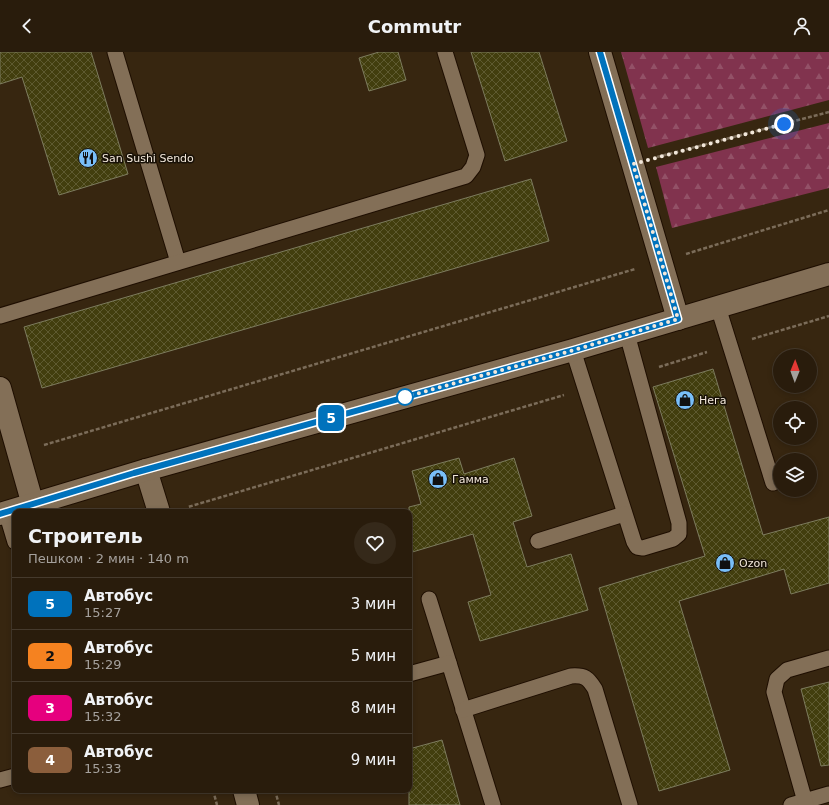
<!DOCTYPE html>
<html lang="ru">
<head>
<meta charset="utf-8">
<style>
	:root { --surface:#291c0c; --page:#35291a; --text:#f1f3f6; --muted:#a5a19d; --line:#453a2d }
	body { margin:0; font-family:"DejaVu Sans",sans-serif; background:var(--page); color:var(--text); height:100vh; display:flex; flex-direction:column; font-size:15px; white-space:nowrap }
	* { box-sizing:border-box; margin:0 }
	p { font-size:13px; color:var(--muted) }
	.icon { flex:none; width:22px; height:22px; fill:none; stroke:currentColor; stroke-width:2; stroke-linecap:round; stroke-linejoin:round }
	.map { position:relative; flex:1; overflow:hidden }
	.sheet { position:absolute; left:12px; top:457px; width:400px; height:284px; display:flex; flex-direction:column; background:var(--surface); border-radius:8px; box-shadow:0 2px 6px #0003,0 0 0 1px var(--line) }
	.sheet>* { flex:none }
	.badge { padding:0 8px; border-radius:6px; font-size:14px; line-height:26px }
	.needle { width:26px; rotate:1deg }
	.fabs { position:absolute; left:773px; top:297px; display:grid; gap:8px }
	.fabs a { display:grid; place-items:center; width:44px; height:44px; border-radius:50%; background:var(--surface); box-shadow:0 2px 6px #0003,0 0 0 1px var(--line); font-size:20px }
	.you { position:absolute; width:20px; height:20px; margin:-10px; border:3px solid #fff; border-radius:50%; background:#1a73e8; box-shadow:0 0 0 6px #1a73e833 }
	.map>.badge { position:absolute; translate:-50% -50%; box-shadow:0 0 0 2px #fff }
	.round { display:grid; place-items:center; flex:none; width:42px; height:42px; border-radius:21px; background:var(--page) }
	.overview { display:flex; align-items:center; justify-content:space-between; height:68px; padding:0 16px }
	h1 { font-size:19px; font-weight:600; line-height:30px }
	ul { padding:0; list-style:none }
	li { display:flex; align-items:center; gap:12px; height:52px; padding:0 16px; border-top:1px solid var(--line) }
	li div { flex:1 }
	li b { display:block; font-size:15px }
	li em { font-style:normal }
	li .badge { min-width:44px; font-weight:700; text-align:center }
	header { display:flex; justify-content:space-between; align-items:center; height:52px; padding:0 16px; background:var(--surface); font-size:18px; font-weight:600 }
	.map>svg:first-child { display:block }
	.forest { fill:url(#forest-firs) }
	.building { fill:url(#building-cross-hatch); stroke:#7d7c5e }
	.lines { fill:none; stroke-linecap:round; stroke-linejoin:round }
	.service-casing { stroke:#1e0e00; stroke-width:17 }
	.minor-casing { stroke:#1e0e00; stroke-width:24 }
	.tertiary-casing { stroke:#1e0e00; stroke-width:24 }
	.path { stroke:#7b6c59; stroke-width:2.5; stroke-dasharray:4 2; stroke-linecap:butt }
	.service { stroke:#836f57; stroke-width:15 }
	.minor { stroke:#836f57; stroke-width:22 }
	.tertiary { stroke:#836f57; stroke-width:22 }
	.line-casing { stroke:#fff; stroke-width:9 }
	.line { stroke:#0072bc; stroke-width:6 }
	.walk { stroke:#f2e7da; stroke-width:4; stroke-dasharray:0 7.2 }
	.stop-dot { fill:#fff; stroke:#0072bc; stroke-width:2 }
	.labels { text-anchor:middle; stroke-width:3; stroke-linejoin:round; paint-order:stroke }
	.poi-label { font-size:11px; fill:#f2e7da; stroke:#181107; text-anchor:start }
</style>
</head>
<body>
<header><svg class="icon" aria-label="back" viewBox="0 0 24 24"><path d="M15 5l-7 7 7 7"/></svg>Commutr<svg class="icon" aria-label="person" viewBox="0 0 24 24"><circle cx="12" cy="8" r="4"/><path d="M4 21q1-7 8-7t8 7"/></svg></header>
<div class="map">
<svg width="829" height="753" viewBox="0 0 829 753">
	<defs>
		<pattern id="forest-firs" width="22" height="20" patternUnits="userSpaceOnUse"><rect width="22" height="20" fill="#81334e"/><path d="M5 1l3.5 6h-7zM16 11l3.5 6h-7z" fill="#935167"/></pattern>
		<pattern id="building-cross-hatch" width="8" height="8" patternUnits="userSpaceOnUse"><rect width="8" height="8" fill="#423e0e"/><path d="M0 0l8 8M0 8l8-8" fill="none" stroke="#5e5a30"/></pattern>
	</defs>
	<rect width="100%" height="100%" fill="#372610"/>
	<g class="forest">
		<polygon points="621,0 829,0 829,48 648,96"/>
		<polygon points="829,71 829,136 672,176 656,115"/>
	</g>
	<g class="building">
		<polygon points="0,0 91,0 128,122 59,143 22,25 0,32"/>
		<polygon points="379,0 398,0 406,28 369,39 359,6"/>
		<polygon points="471,0 539,0 567,89 505,109"/>
		<polygon points="531,127 549,189 42,336 24,275"/>
		<polygon points="713,317 763,483 829,465 829,531 791,542 784,517 679,549 730,718 659,739 599,536 705,504 653,335"/>
		<polygon points="459,406 464,422 514,406 532,464 513,470 527,515 571,502 588,558 480,589 468,550 491,543 473,482 409,501 409,455 421,452 412,419"/>
		<polygon points="829,630 829,713 821,714 801,637"/>
		<polygon points="442,688 460,753 409,753 409,697"/>
	</g>
	<g class="lines">
		<g class="service-casing">
			<g id="service">
				<polyline points="115,0 178,210"/>
				<polyline points="718,255 773,431"/>
				<polyline points="0,264 466,124 473,115 477,103 445,0"/>
				<polyline points="573,298 634,490 637,495 643,496 673,487 679,482 679,471 627,282"/>
				<polyline points="6,460 15,490"/>
				<polyline points="538,489 624,462"/>
				<polyline points="429,547 449,611"/>
				<polyline points="409,622 449,611 493,753"/>
				<path d="M463,658l108,-34c14,-1 17,2 24,13l35,116"/>
				<polyline points="0,728 15,724"/>
				<polyline points="791,753 829,742"/>
				<polyline points="806,753 774,640 777,627 787,618 829,606"/>
			</g>
		</g>
		<g class="minor-casing">
			<g id="minor">
				<polyline points="0,336 33,453"/>
				<polyline points="146,418 159,460"/>
				<polyline points="244,738 248,753"/>
			</g>
		</g>
		<g class="tertiary-casing">
			<g id="tertiary">
				<polyline points="600,0 678,267"/>
				<polyline points="0,462 146,418 573,298 829,222"/>
			</g>
		</g>
		<g class="path">
			<polyline points="657,105 829,60"/>
			<polyline points="686,202 829,158"/>
			<polyline points="752,287 829,264"/>
			<polyline points="659,315 707,300"/>
			<polyline points="44,393 635,217"/>
			<polyline points="189,460 188,455 564,343"/>
			<polyline points="213,738 217,753"/>
			<polyline points="275,738 279,753"/>
		</g>
		<use href="#service" class="service"/>
		<use href="#minor" class="minor"/>
		<use href="#tertiary" class="tertiary"/>
	</g>
	<g class="lines">
		<g class="line-casing">
			<polyline id="line" points="0,462 134,421 574,298 678,267 600,0"/>
		</g>
		<use href="#line" class="line"/>
		<polyline class="walk" points="405,345 574,298 678,267 633,112 784,72"/>
	</g>
	<defs>
		<g id="restaurant-disc" transform="scale(1)"><circle r="9.5" fill="#79bff8" stroke="#181107"/><path d="M-5-6h1v4h1v-4h1v4h1v-4h1v5L-1.5 .5V6h-2V.5L-5-1ZM5-6V6H3V1.5H1.5Q1.5-4 5-6Z" fill="#111"/></g>
		<g id="shop-disc" transform="scale(1)"><circle r="9.5" fill="#79bff8" stroke="#181107"/><path d="M-5-2.5h2.3a2.7 3.5 0 0 1 5.4 0H5L5.5 6h-11ZM-1.5-2.5h3a1.5 2.3 0 0 0-3 0Z" fill="#111"/></g>
	</defs>
	<g fill-rule="evenodd">
		<use href="#restaurant-disc" x="88" y="106"/>
		<use href="#shop-disc" x="685" y="348"/>
		<use href="#shop-disc" x="438" y="427"/>
		<use href="#shop-disc" x="725" y="511"/>
	</g>
	<circle class="stop-dot" cx="405" cy="345" r="8"/>
	<g class="labels">
		<g class="poi-label">
			<text x="102" y="110">San Sushi Sendo</text>
			<text x="699" y="352">Нега</text>
			<text x="452" y="431">Гамма</text>
			<text x="739" y="515">Ozon</text>
		</g>
	</g>
</svg>
<div class="fabs">
<a><svg class="needle" viewBox="-14 -14 28 28"><path d="M0-13l5 13h-10z" fill="#e53935"/><path d="M0 13l5-13h-10z" fill="#a5a19d"/></svg></a>
<a><svg class="icon" aria-label="locate" viewBox="0 0 24 24"><circle cx="12" cy="12" r="6"/><path d="M12 2v4M12 18v4M2 12h4M18 12h4"/></svg></a>
<a><svg class="icon" aria-label="layers" viewBox="0 0 24 24"><path d="M12 4l9 5-9 5-9-5zM3 14l9 5 9-5"/></svg></a>
</div>
<div class="you" style="left:784px;top:72px"></div>
<b class="badge" style="left:331px;top:366px;background:#0072bc;color:#fff">5</b>
<section class="sheet">
<div class="overview"><div><h1>Строитель</h1><p>Пешком · 2 мин · 140 m</p></div><a class="round"><svg class="icon" aria-label="heart" viewBox="0 0 24 24"><path d="M12 20l-8-8c-3-5 5-10 8-4 3-6 11-1 8 4z"/></svg></a></div>
<ul>
<li><span class="badge" style="background:#0072bc;color:#fff">5</span><div><b>Автобус</b><p>15:27</p></div><em>3 мин</em></li>
<li><span class="badge" style="background:#f58220;color:#111">2</span><div><b>Автобус</b><p>15:29</p></div><em>5 мин</em></li>
<li><span class="badge" style="background:#e6007e;color:#fff">3</span><div><b>Автобус</b><p>15:32</p></div><em>8 мин</em></li>
<li><span class="badge" style="background:#8b5e3c;color:#fff">4</span><div><b>Автобус</b><p>15:33</p></div><em>9 мин</em></li>
</ul>
</section>
</div>
</body>
</html>
